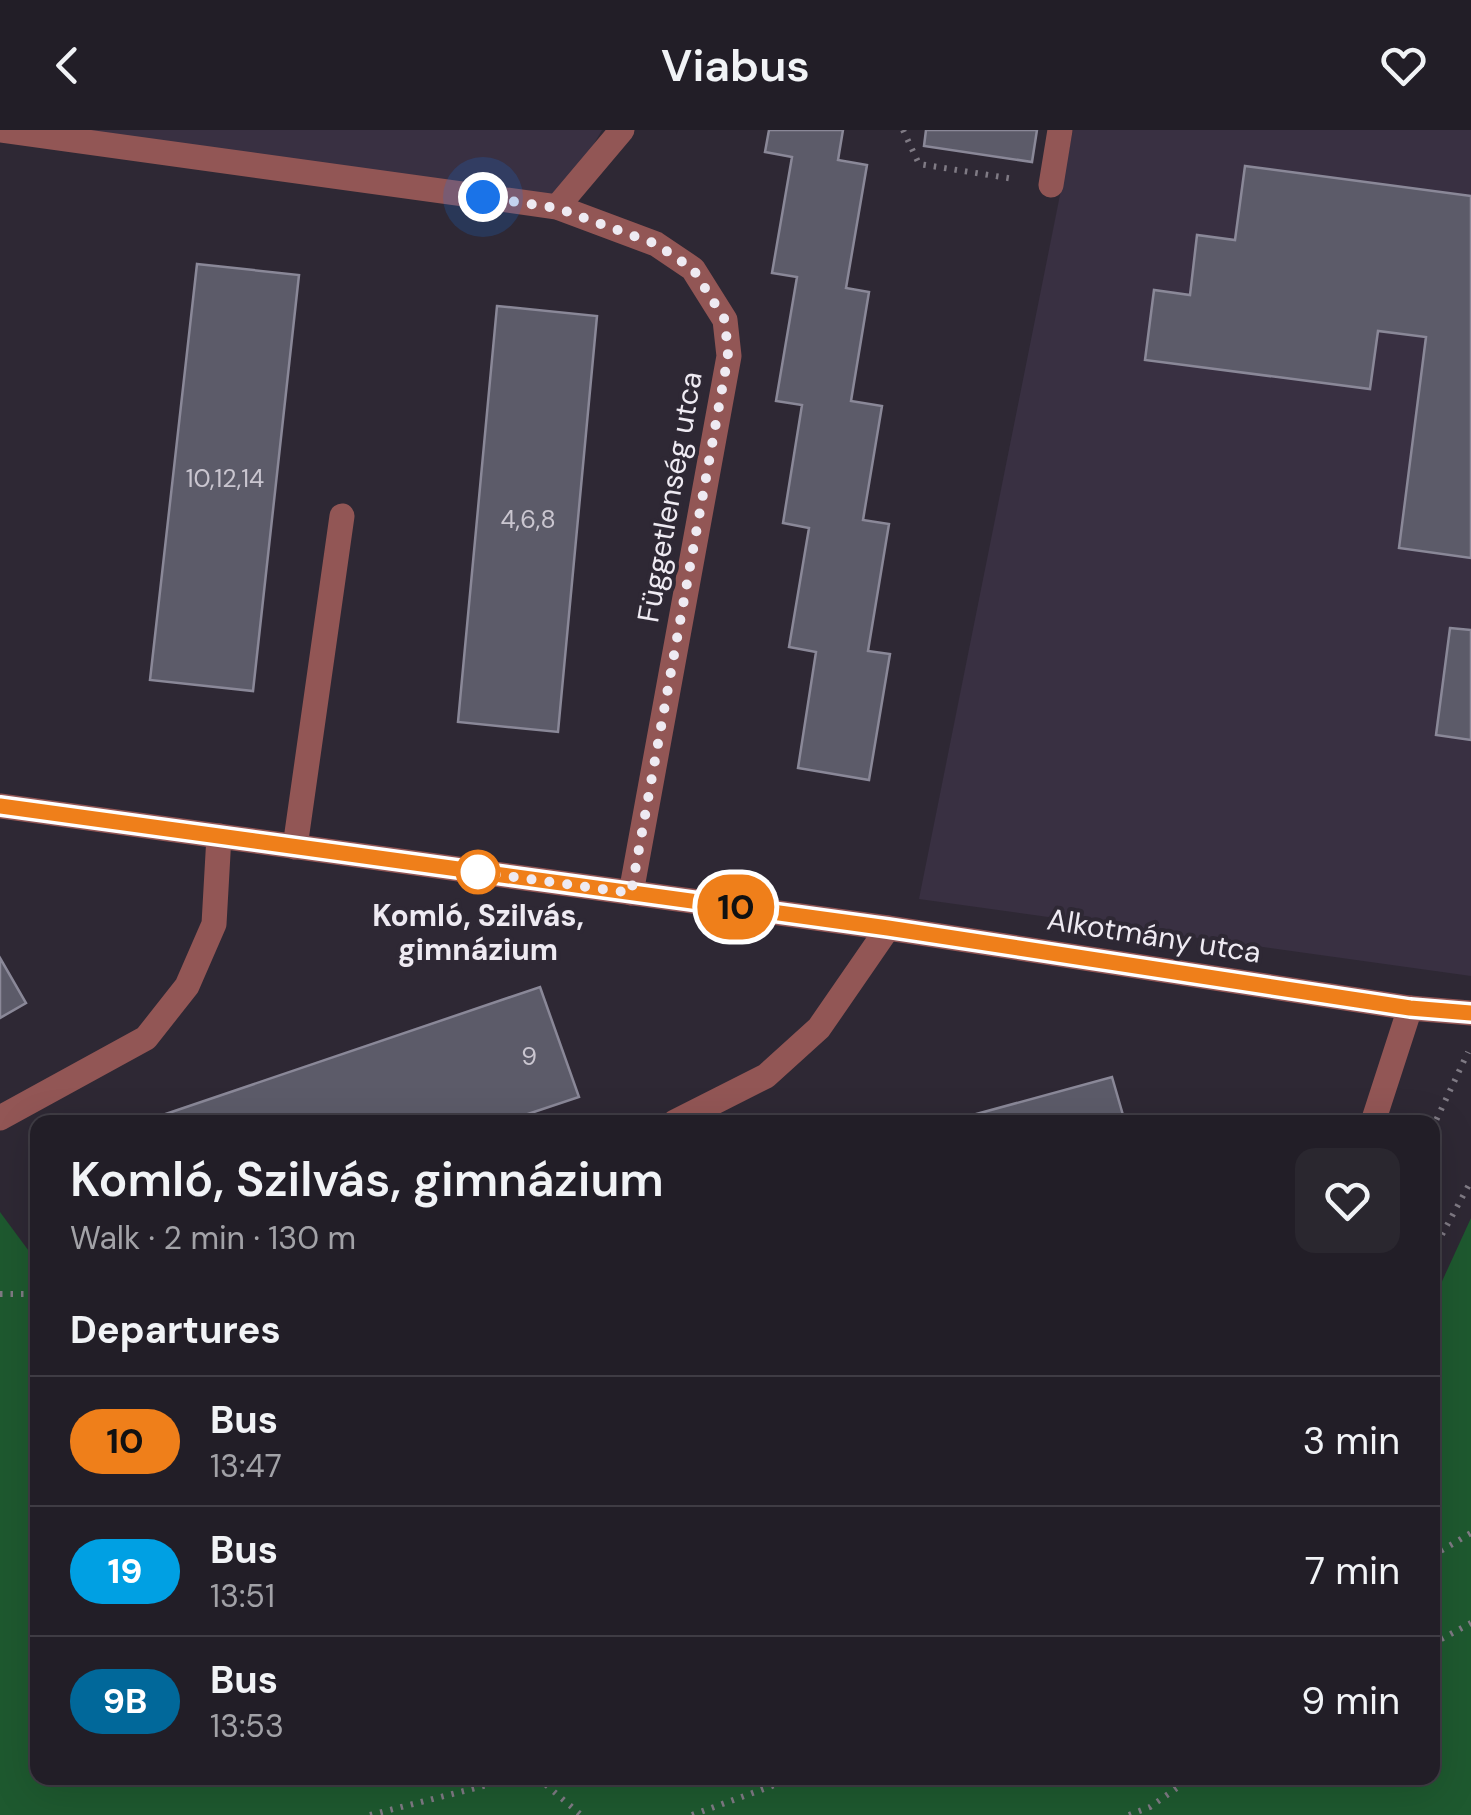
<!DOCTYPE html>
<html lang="en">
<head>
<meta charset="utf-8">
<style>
	:root { --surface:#221e27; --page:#2a272f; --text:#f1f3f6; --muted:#a2a2a7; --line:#3f3c44 }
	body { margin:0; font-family:"DM Sans",sans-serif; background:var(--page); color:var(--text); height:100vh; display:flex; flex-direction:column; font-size:38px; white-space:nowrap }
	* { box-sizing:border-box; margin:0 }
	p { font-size:32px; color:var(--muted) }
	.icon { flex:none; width:55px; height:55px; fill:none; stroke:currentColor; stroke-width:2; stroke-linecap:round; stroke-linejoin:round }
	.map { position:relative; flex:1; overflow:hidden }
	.drawer { position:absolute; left:30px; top:985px; width:1410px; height:670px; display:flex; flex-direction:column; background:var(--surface); border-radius:20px; box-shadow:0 10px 40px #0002,0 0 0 2px var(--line) }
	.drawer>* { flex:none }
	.badge { padding:0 20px; border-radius:32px; font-size:35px; line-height:65px }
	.you { position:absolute; width:50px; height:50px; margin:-25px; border:8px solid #fff; border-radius:50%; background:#1a73e8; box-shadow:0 0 0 15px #1a73e833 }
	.map>.badge { position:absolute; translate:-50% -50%; box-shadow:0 0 0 5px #fff }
	h2 { padding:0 40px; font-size:38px; line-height:90px }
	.round { display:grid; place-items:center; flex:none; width:105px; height:105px; border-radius:20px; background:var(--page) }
	.overview { display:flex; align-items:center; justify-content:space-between; height:170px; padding:0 40px }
	h1 { font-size:48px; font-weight:600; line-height:75px }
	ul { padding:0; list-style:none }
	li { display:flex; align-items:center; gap:30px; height:130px; padding:0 40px; border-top:2px solid var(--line) }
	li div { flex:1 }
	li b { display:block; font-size:38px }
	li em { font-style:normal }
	li .badge { min-width:110px; font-weight:700; text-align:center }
	header { display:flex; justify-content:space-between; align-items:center; height:130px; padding:0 40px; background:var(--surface); font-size:45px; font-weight:600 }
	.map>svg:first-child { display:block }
	.built { fill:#393042 }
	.green { fill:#1e592f }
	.building { fill:#5c5b69; stroke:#8a8898; stroke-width:2.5 }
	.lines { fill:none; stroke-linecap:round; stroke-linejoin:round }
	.path { stroke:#7f7a84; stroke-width:6; stroke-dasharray:2.5 8; stroke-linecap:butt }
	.minor { stroke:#925655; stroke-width:25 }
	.line-casing { stroke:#fff; stroke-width:22 }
	.line { stroke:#ef7f1a; stroke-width:15 }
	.walk { stroke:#eeeaf2; stroke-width:10; stroke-dasharray:0 18 }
	.stop-dot { fill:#fff; stroke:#ef7f1a; stroke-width:5 }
	.labels { text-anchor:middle; stroke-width:8; stroke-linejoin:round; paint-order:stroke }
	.number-label { font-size:25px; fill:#cac6d0 }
	.street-label { font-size:30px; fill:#eeeaf2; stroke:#2e2834 }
	.stop-label { font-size:30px; font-weight:bold; fill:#eeeaf2; stroke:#2e2834 }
</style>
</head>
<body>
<header><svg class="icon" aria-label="back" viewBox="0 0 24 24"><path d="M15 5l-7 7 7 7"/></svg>Viabus<svg class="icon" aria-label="heart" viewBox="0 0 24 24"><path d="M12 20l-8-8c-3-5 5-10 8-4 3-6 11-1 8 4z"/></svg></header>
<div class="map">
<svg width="1471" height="1685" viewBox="0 0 1471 1685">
	<rect width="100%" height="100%" fill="#2e2834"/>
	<g class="built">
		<polygon points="0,0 602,0 557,77"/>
		<polygon points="1073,0 1471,0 1471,846 919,769"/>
	</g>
	<polygon class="green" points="0,1082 37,1132 38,1648 1432,1648 1433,1171 1471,1088 1471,1685 0,1685"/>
	<g class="building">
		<polygon points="769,0 843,0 838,30 867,35 846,158 869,162 851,271 882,276 863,390 889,394 868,521 890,524 869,650 798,638 816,522 789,517 809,398 783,393 802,275 776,271 797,147 772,143 792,27 765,22"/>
		<polygon points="926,0 1037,0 1032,32 924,16"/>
		<polygon points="1245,36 1471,66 1471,428 1399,418 1426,207 1378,201 1370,259 1145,230 1154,160 1190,165 1197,105 1235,110"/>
		<polygon points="197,134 299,145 253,561 150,550"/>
		<polygon points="497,176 597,186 558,602 458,592"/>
		<polygon points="1450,498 1471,500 1471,610 1436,605"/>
		<polygon points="0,828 26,873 0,888"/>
		<polygon points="540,857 579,967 504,992 142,992"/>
		<polygon points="1112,947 1125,992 947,992"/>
	</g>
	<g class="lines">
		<g class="path">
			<polyline points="903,0 919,34 1014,49"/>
			<polyline points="1432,999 1468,922"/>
			<polyline points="1432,1123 1471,1051"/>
			<polyline points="0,1164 38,1164"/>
			<polyline points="1432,1426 1471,1403"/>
			<polyline points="1432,1514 1471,1493"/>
			<polyline points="538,1648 581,1685"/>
			<polyline points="370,1685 515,1648"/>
			<polyline points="692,1685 794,1648"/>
			<polyline points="1129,1685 1150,1677 1191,1648"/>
		</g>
		<g class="minor">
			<polyline points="0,0 557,77 656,114 693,139 725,190 729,226 631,763"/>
			<polyline points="1051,55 1060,0"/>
			<polyline points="557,77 622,0"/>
			<polyline points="0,676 888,798 1410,878 1471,883"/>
			<polyline points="295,717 342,386"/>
			<polyline points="0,988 146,908 187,856 214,794 219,706"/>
			<polyline points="675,992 766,946 819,898 888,798"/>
			<polyline points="1373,992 1410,878"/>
		</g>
	</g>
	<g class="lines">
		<g class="line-casing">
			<polyline id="line" points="0,676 888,798 1410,878 1471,883"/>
		</g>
		<use href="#line" class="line"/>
		<polyline class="walk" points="478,742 631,763 728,226 725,190 693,139 656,114 557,78 483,67"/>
	</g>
	<circle class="stop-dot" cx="478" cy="742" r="20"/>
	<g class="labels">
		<g class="number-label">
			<text x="225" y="357">10,12,14</text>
			<text x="528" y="398">4,6,8</text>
			<text x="529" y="935">9</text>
		</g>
		<g class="street-label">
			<text transform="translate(670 367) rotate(-80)" y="10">Függetlenség utca</text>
			<text transform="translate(1154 806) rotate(9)" y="10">Alkotmány utca</text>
		</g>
		<g class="stop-label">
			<text x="478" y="796">Komló, Szilvás,<tspan x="478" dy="34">gimnázium</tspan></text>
		</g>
	</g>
</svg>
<div class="you" style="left:483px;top:67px"></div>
<b class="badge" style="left:736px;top:777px;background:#ef7f1a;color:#111">10</b>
<section class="drawer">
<div class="overview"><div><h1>Komló, Szilvás, gimnázium</h1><p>Walk · 2 min · 130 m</p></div><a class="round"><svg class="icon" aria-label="heart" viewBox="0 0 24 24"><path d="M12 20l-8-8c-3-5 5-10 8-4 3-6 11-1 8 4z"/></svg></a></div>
<h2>Departures</h2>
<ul>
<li><span class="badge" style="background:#ef7f1a;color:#111">10</span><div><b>Bus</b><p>13:47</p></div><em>3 min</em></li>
<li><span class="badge" style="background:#00a0e3;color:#fff">19</span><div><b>Bus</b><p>13:51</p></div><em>7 min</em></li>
<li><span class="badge" style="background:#01689a;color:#fff">9B</span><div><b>Bus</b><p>13:53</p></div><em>9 min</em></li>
</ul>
</section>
</div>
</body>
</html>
